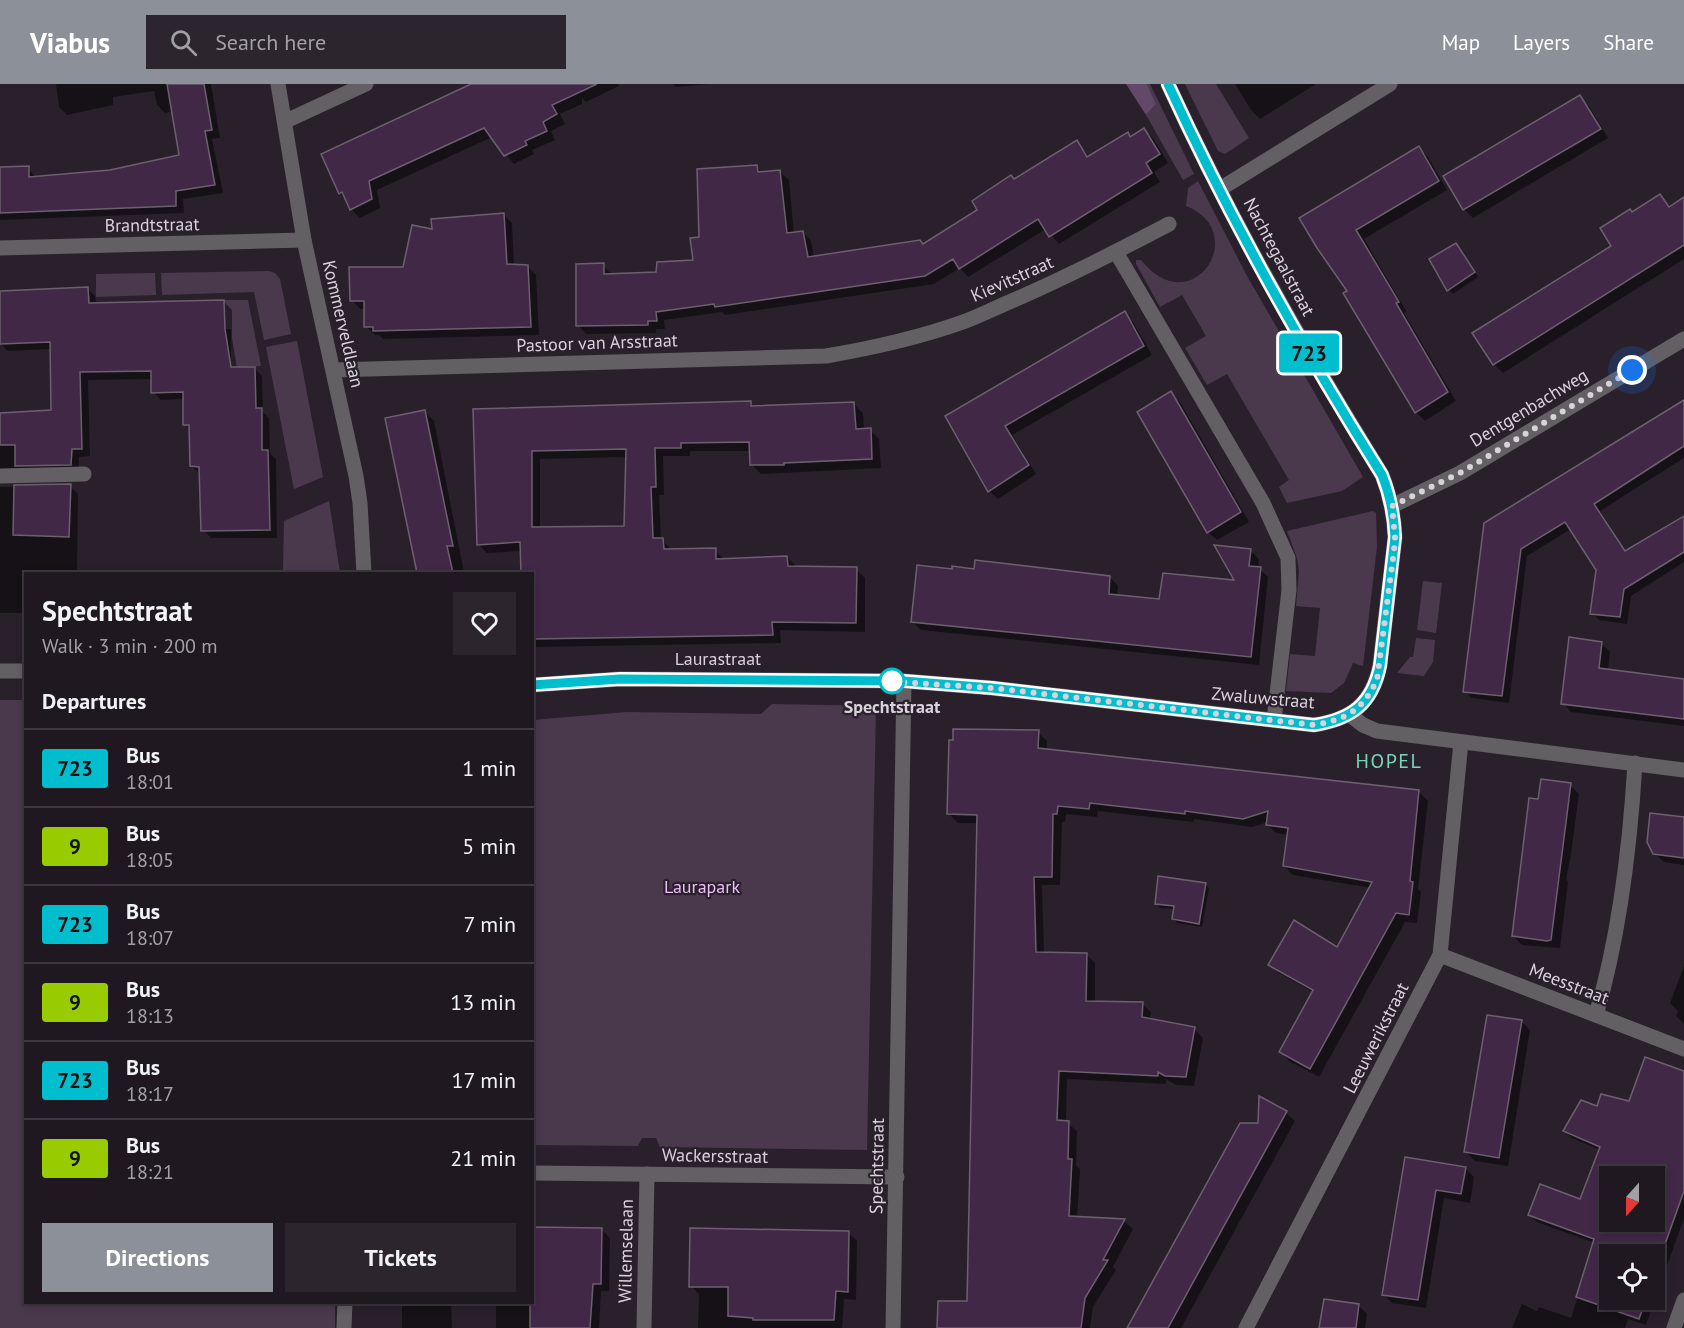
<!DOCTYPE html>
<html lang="en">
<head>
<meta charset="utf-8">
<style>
	:root { --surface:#201821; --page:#2d252e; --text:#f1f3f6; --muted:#a2a0a5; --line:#3d373f; --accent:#8c9099 }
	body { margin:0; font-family:"PT Sans",sans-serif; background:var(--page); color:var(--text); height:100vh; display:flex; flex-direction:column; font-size:22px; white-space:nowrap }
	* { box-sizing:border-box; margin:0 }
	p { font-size:20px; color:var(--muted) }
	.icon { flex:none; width:33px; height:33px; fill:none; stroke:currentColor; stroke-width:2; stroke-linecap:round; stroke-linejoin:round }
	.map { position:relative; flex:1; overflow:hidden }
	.details { position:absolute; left:24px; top:488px; width:510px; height:732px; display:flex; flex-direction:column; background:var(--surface); border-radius:0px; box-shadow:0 3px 9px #0003,0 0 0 2px var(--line) }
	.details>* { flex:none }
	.badge { padding:0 12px; border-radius:4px; font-size:21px; line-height:39px }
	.needle { width:39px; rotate:201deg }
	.buttons { position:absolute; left:1599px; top:1082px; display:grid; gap:12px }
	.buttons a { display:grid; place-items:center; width:66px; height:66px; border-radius:0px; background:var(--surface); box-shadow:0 3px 9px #0003,0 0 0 2px var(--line); font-size:30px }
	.you { position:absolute; width:30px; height:30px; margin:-15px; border:4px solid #fff; border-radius:50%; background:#1a73e8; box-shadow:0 0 0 9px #1a73e833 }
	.map>.badge { position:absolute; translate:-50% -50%; box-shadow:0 0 0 3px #fff }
	h2 { padding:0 18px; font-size:22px; line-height:54px }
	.round { display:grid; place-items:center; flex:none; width:63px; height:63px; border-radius:0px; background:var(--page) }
	.summary { display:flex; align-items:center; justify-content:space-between; height:102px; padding:0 18px }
	h1 { font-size:28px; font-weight:700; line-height:45px }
	.cta { display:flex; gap:12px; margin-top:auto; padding:12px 18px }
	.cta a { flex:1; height:69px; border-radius:0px; background:var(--accent); color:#fff; font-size:24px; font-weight:700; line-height:69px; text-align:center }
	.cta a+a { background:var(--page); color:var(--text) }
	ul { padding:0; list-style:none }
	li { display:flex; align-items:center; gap:18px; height:78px; padding:0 18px; border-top:2px solid var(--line) }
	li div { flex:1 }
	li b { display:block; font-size:22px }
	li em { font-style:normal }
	li .badge { min-width:66px; font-weight:700; text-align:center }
	header { display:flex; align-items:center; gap:36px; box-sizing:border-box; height:84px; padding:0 30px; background:var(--accent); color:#fff }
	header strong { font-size:28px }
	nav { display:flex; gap:33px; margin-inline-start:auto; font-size:21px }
	.search { width:420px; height:54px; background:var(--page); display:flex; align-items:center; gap:15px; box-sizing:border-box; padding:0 21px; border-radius:0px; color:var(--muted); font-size:22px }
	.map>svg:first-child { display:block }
	.green { fill:#4a394d }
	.forest { fill:#64486a }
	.shadow { fill:#0007; fill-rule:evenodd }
	.building { fill:#422847; stroke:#6c606e; stroke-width:1.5; fill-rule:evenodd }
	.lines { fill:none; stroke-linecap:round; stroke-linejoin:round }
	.minor { stroke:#645f65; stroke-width:15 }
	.line-casing { stroke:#fff; stroke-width:14 }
	.line { stroke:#00becd; stroke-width:9 }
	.walk { stroke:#d9d2db; stroke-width:6; stroke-dasharray:0 10.8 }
	.stop-dot { fill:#fff; stroke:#00becd; stroke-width:3 }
	.labels { text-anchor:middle; stroke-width:4.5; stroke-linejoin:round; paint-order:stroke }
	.street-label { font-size:18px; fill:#d9d2db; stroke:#2a202c }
	.stop-label { font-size:18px; font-weight:bold; fill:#d9d2db; stroke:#2a202c }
	.park-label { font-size:18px; fill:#eebef7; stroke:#2a202c }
	.neighbourhood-label { font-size:20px; letter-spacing:1.5px; fill:#79d7b9; stroke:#2a202c }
</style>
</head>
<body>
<header>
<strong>Viabus</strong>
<div class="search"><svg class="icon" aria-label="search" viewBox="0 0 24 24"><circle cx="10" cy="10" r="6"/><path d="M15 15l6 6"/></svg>Search here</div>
<nav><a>Map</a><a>Layers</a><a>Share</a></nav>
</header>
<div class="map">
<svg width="1684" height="1244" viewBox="0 0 1684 1244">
	<rect width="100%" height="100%" fill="#2a202c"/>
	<g class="green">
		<polygon points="1147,0 1150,0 1194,90 1183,96 1146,31 1156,20"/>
		<polygon points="1185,0 1216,0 1249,54 1225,70 1218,67"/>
		<path d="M1198,97l49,95 116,201 -21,14 -55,12 -8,-16 10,-7 -62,-106 -20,11 -22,-37 21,-12 -24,-41 -22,12 -24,-43v-4h5c51,64 111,-28 45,-54l2,-18z"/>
		<polygon points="269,187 275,189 280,195 291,250 264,256 254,208 162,211 161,189"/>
		<polygon points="155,189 156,211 96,213 96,190"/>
		<polygon points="224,216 248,216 261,282 231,283 231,245 225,245"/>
		<polygon points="297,257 323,393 294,405 266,263"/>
		<polygon points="329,417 340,489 283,489 284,437"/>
		<polygon points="1373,427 1376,429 1377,463 1363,582 1353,579 1344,599 1331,609 1286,607 1290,570 1315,572 1320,524 1296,522 1299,487 1297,474 1287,447"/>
		<polygon points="1423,497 1442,499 1436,549 1417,546"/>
		<polygon points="1416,554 1435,556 1433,578 1424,592 1397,589 1410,573 1413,573"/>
		<polygon points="0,616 26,616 26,1218 335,1218 335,1244 0,1244"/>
		<polygon points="772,620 876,622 867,1066 660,1063 656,1054 642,1054 638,1062 533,1061 533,636 627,628 761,630"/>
	</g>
	<polygon class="forest" points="1126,0 1147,0 1156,20 1146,31"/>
	<g class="shadow">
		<polygon points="56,0 211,0 220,54 212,55 223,109 183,115 184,129 0,136 0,85 28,84 36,94 110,87 181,72 173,27 165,29 157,21 154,7 113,13 113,21 67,31 59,23"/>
		<polygon points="475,0 618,0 619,2 586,18 582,14 582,20 560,30 565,40 551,47 555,56 532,66 534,70 514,80 492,53 377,106 380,124 360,134 351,125 346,115 340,109"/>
		<polygon points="672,0 709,0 676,3"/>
		<polygon points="1235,0 1316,0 1260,35 1251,26"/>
		<polygon points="1580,13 1589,22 1608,54 1473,134 1464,125"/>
		<polygon points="1144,46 1153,54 1168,79 1154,88 1160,98 1059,160 1046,145 968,193 960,184 934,200 725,231 722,228 664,236 665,245 656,245 656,249 586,250 578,241 603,181 612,191 657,190 695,178 701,154 757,83 763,89 780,88 789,96 794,150 803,148 811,157 814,173 924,161 979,126 1014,97 1077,58 1090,74 1127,50 1131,54"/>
		<polygon points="1419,64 1428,73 1447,106 1364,155 1406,227 1404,229 1456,317 1425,337 1416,328 1346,210 1349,207 1319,164"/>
		<polygon points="1659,112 1670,124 1684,115 1684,175 1503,289 1494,280 1613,162 1632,130"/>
		<polygon points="503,130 512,139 514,182 528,183 536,191 539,251 383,255 379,251 375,251 366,242 366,225 360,225 352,216 404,184 433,146"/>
		<polygon points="1460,165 1478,193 1453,210 1449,206"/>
		<polygon points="87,204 95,212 96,220 224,218 232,226 232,254 237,284 254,284 262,292 263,328 269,334 270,369 276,375 277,454 211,454 203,446 200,390 191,382 191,347 185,340 184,315 161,316 153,308 153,295 88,296 90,372 79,373 79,388 0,395 0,332 53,328 51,265 8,267 0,259 0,209"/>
		<polygon points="1124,229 1133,238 1152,271 1012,351 1036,390 998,415 989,407 947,332"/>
		<polygon points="1171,309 1180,318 1249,438 1217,456 1208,448"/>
		<polygon points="1684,317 1684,374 1600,427 1626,468 1684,432 1684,478 1631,512 1627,540 1599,536 1592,529 1598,486 1571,445 1527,472 1509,619 1472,614 1464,607 1485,440"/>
		<path d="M750,319l5,4 99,-3 9,9 1,17h6l9,9 2,29 -120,6 -9,-9 -1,-14h-61v5h-27l1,39h-5l2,44 11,11h43l9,10 63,-3 9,9 60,3 9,9v54l-85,-2 1,13 -249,4v-74h-10v-22l-35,2 -9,-9 -4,-133zM627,373l-2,70 -85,2v-70z"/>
		<polygon points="425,328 434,337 464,488 470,489 418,489"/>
		<polygon points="70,402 78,410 77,489 26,489 26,529 0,529 0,403"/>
		<polygon points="1250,466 1259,475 1258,484 1268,493 1259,581 921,546 912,537 953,487 1110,493 1118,502 1117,512 1161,517 1237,498"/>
		<polygon points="1601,559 1610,568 1608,586 1684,596 1684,642 1571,628 1563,619"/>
		<polygon points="1038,648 1047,657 1047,667 1419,708 1428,717 1418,805 1421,808 1417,839 1405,838 1319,993 1289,977 1281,968 1313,908 1279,889 1270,881 1337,865 1371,804 1293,791 1284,782 1289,751 1276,749 1268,741 1268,738 1252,743 1194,735 1193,738 1098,727 1097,733 1066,730 1065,738 1062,738 1060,801 1042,801 1044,869 1087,871 1095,879 1095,919 1142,920 1151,928 1150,936 1194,945 1203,954 1194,1002 1176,1001 1166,995 1166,1000 1067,995 1066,1038 1077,1047 1076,1081 1080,1085 1077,1134 1124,1137 1133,1145 1113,1183 1116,1186 1093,1223 1090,1244 939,1244 968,1219 978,739 958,739 949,730"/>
		<polygon points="1570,701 1579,710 1571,770 1566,795 1568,798 1560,864 1522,861 1513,852 1540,716"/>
		<polygon points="1684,734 1684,781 1664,778 1654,769"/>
		<polygon points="1205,800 1209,804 1202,843 1177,839 1173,834 1175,825 1160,824 1156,820"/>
		<polygon points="1684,882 1684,940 1676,932 1678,927 1670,919"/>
		<polygon points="1521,937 1530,946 1508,1082 1475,1077 1466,1068"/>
		<path d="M1684,988v146l-38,107 -18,-6 -3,9h-113l10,-24 15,7 2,-4 32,11 24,-75 -58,-21 -8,-7 52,-14 19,-51 -28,-12 -7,-7 33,-23 32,-6zM1610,1092h44v45h-44zM1610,1170h44v45h-44z"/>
		<polygon points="1260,1015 1286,1029 1295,1037 1181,1244 1129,1244 1259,1040"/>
		<polygon points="1407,1074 1465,1084 1474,1093 1470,1119 1444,1114 1426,1224 1392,1219 1383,1210"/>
		<polygon points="601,1145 610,1154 609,1207 601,1207 599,1244 496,1244 496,1218 532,1218"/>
		<polygon points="848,1148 857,1157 856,1216 844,1215 842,1244 698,1244 699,1210 691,1202"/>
		<polygon points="402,1218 451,1218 452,1244 402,1244"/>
		<polygon points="1358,1221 1367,1230 1365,1244 1321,1244"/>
	</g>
	<g class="building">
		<polygon points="167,0 204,0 212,46 205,47 215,101 176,107 176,122 0,129 0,83 29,82 29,93 110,86 179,71"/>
		<polygon points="471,0 597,0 552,21 557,30 543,38 547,47 525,57 527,61 504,72 484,44 369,97 372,115 350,126 342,108 339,110 321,70"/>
		<polygon points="1580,11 1601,45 1463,126 1443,92"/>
		<polygon points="1144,44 1160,70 1146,79 1152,89 1049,153 1038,135 959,185 953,175 925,192 715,223 714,220 656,228 657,237 648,237 648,241 576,242 576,180 604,179 604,190 656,188 657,178 693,176 690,154 699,153 697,85 757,81 758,88 780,86 787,149 803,147 808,173 920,156 923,160 977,126 972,117 1011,91 1014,95 1077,56 1087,73 1128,48 1130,53"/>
		<polygon points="1419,62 1439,97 1356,146 1399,218 1396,219 1448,308 1415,329 1343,209 1347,207 1317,164 1299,134"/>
		<polygon points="1660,110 1669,123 1684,113 1684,161 1493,281 1472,249 1611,162 1600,144 1630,125 1632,128"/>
		<polygon points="504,129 507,180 528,181 531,243 373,247 373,243 364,243 364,217 350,217 349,183 403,183 412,141 432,145 431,135"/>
		<polygon points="1456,159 1475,188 1447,207 1429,175"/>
		<polygon points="88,203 89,219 224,216 225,245 231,283 255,283 256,324 262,324 262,366 268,366 270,446 201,447 199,383 190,382 189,341 183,341 183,308 151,309 151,287 80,288 82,365 72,365 71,381 15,382 15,361 0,361 0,329 51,326 50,258 0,260 0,207"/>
		<polygon points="1125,227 1144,262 1005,342 1029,381 988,408 945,332"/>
		<polygon points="1171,307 1241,428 1207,449 1137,328"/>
		<polygon points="1684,316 1684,362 1594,420 1625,467 1684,432 1684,468 1624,505 1620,533 1590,530 1596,486 1565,438 1521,465 1502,612 1463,608 1484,439"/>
		<path d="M751,317v5l103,-4 2,27 15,-1 1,31 -88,4v2h-34l-1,-23 -68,1v5h-26l1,39h-5l2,51h10l1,11 52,-1v11l71,-3 1,10 69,1 -1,56 -84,-1 1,13 -241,4v-66h-11l-1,-31 -43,3 -4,-136zM626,365l-2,77 -92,1v-76z"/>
		<polygon points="425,326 453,462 447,462 453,489 417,489 385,334"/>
		<polygon points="71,400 69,453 13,451 14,401"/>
		<polygon points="1214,461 1251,465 1249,482 1261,483 1251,573 911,538 917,481 952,485 952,482 974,485 975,476 1110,492 1109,510 1159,515 1163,489 1234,496"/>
		<polygon points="1569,553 1602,558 1599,584 1684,595 1684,635 1561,620"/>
		<polygon points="953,645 1039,646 1038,664 1419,706 1410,797 1413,798 1409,831 1396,829 1310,985 1279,968 1313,906 1268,881 1294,836 1337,863 1372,798 1283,782 1288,744 1266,741 1268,727 1243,735 1185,727 1185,730 1090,719 1089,725 1058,722 1057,730 1053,730 1052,793 1034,793 1036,868 1087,869 1086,917 1143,918 1142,933 1195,943 1186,993 1165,992 1158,988 1158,992 1059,987 1057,1036 1069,1037 1068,1075 1072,1075 1069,1132 1125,1135 1103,1176 1108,1176 1085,1214 1081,1244 937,1244 938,1217 967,1217 968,1170 977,731 947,730 949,656 953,656"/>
		<polygon points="1541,695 1571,699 1551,856 1547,857 1512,852 1529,714 1538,715"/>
		<polygon points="1650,729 1684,733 1684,774 1653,770 1647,758"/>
		<polygon points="1158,792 1206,799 1199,840 1172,835 1174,822 1155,820"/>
		<polygon points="1487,931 1522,936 1499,1074 1464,1068"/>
		<path d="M1645,973l39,14v120l-30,84v-21h-44v45h36l-7,20 -63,-22 18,-58 -66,-24 12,-31 40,15 20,-52 -37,-16 18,-31 16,6 4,-12 28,7zM1610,1092h44v45h-44z"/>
		<polygon points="1259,1012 1287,1027 1168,1244 1127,1244 1240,1039 1258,1039"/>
		<polygon points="1405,1073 1466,1083 1461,1110 1436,1106 1418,1216 1382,1211"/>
		<polygon points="532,1143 602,1144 601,1200 593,1200 590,1244 530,1244 530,1218 532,1218"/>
		<polygon points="690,1144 849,1147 848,1208 836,1207 834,1236 753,1236 753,1234 728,1232 728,1203 689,1203"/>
		<polygon points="1324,1215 1359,1220 1356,1244 1319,1244"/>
	</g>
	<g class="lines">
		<g class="minor">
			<polyline points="278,0 304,156 356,392 360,419 364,489"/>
			<polyline points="286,37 366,0"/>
			<polyline points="1220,105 1390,0"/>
			<polyline points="0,164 304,156"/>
			<polyline points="1116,168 1263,419 1288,474 1289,506 1274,636"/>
			<path d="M334,286l492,-14c47,-8 92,-18 137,-34 17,-6 34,-15 51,-22 53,-23 104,-49 155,-76"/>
			<polyline points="0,392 84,390"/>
			<polyline points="1392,422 1460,389 1684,255"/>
			<polyline points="0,587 26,587"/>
			<path d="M532,601l88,-6 284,2 88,7 322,37c38,-6 58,-21 66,-60l15,-128c-1,-22 -5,-42 -13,-62 -78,-126 -152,-256 -214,-391"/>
			<polyline points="1350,631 1363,641 1377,647 1684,686"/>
			<polyline points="1440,871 1684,965"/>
			<path d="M1596,931c24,-81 34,-168 39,-252"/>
			<polyline points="532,1089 897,1093"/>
			<polyline points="344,1244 345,1218"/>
			<polyline points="644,1244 647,1090"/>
			<polyline points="893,1244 904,597"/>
			<polyline points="1246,1244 1440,871 1461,658"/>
			<polyline points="1674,1244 1684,1216"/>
		</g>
	</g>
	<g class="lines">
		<g class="line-casing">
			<path id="line" d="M532,601l88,-6 284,2 88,7 322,37c38,-6 58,-21 66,-59l15,-129c-1,-23 -5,-42 -13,-62 -79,-126 -152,-256 -214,-391"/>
		</g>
		<use href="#line" class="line"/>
		<path class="walk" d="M892,597h-10l110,7 322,37c33,-6 48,-14 63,-45l17,-129 1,-14 -3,-31 68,-33 172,-103"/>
	</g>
	<circle class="stop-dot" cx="892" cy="597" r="12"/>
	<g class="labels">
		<g class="street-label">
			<text transform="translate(152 141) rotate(-1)" y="6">Brandtstraat</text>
			<text transform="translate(1279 173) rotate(62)" y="6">Nachtegaalstraat</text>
			<text transform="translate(1012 195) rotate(-24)" y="6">Kievitstraat</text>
			<text transform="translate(343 240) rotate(77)" y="6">Kommerveldlaan</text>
			<text transform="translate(597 259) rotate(-2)" y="6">Pastoor van Arsstraat</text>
			<text transform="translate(1529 324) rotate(-31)" y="6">Dentgenbachweg</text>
			<text x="718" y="581">Laurastraat</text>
			<text transform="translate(1263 614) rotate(5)" y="6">Zwaluwstraat</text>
			<text transform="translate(1569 900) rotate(21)" y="6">Meesstraat</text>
			<text transform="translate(1376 954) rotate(-63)" y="6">Leeuwerikstraat</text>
			<text transform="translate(715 1072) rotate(1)" y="6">Wackersstraat</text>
			<text transform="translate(877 1082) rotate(-89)" y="6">Spechtstraat</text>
			<text transform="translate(626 1167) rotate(-89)" y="6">Willemselaan</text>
		</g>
		<g class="stop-label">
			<text x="892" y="629">Spechtstraat</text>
		</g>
		<g class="park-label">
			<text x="702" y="809">Laurapark</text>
		</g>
		<g class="neighbourhood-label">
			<text x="1389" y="684">HOPEL</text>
		</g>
	</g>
</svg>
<div class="buttons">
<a><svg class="needle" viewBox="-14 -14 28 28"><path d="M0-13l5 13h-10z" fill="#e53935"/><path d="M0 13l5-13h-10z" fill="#a2a0a5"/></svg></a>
<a><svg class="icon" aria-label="locate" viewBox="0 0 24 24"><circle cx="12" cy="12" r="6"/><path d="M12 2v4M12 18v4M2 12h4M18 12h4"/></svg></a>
</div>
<div class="you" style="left:1632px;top:286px"></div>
<b class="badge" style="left:1309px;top:269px;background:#00becd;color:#111">723</b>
<section class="details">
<div class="summary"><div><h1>Spechtstraat</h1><p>Walk · 3 min · 200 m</p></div><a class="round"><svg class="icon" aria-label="heart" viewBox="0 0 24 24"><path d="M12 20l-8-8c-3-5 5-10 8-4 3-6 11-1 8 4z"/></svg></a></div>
<h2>Departures</h2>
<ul>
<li><span class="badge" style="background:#00becd;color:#111">723</span><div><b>Bus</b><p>18:01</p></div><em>1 min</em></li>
<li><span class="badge" style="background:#9c0;color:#111">9</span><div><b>Bus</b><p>18:05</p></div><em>5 min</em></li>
<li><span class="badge" style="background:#00becd;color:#111">723</span><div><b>Bus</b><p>18:07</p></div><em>7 min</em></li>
<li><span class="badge" style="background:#9c0;color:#111">9</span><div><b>Bus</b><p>18:13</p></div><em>13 min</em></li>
<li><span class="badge" style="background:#00becd;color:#111">723</span><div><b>Bus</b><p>18:17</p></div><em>17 min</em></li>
<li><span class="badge" style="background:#9c0;color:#111">9</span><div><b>Bus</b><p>18:21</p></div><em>21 min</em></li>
</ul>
<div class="cta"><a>Directions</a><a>Tickets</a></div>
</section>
</div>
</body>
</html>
